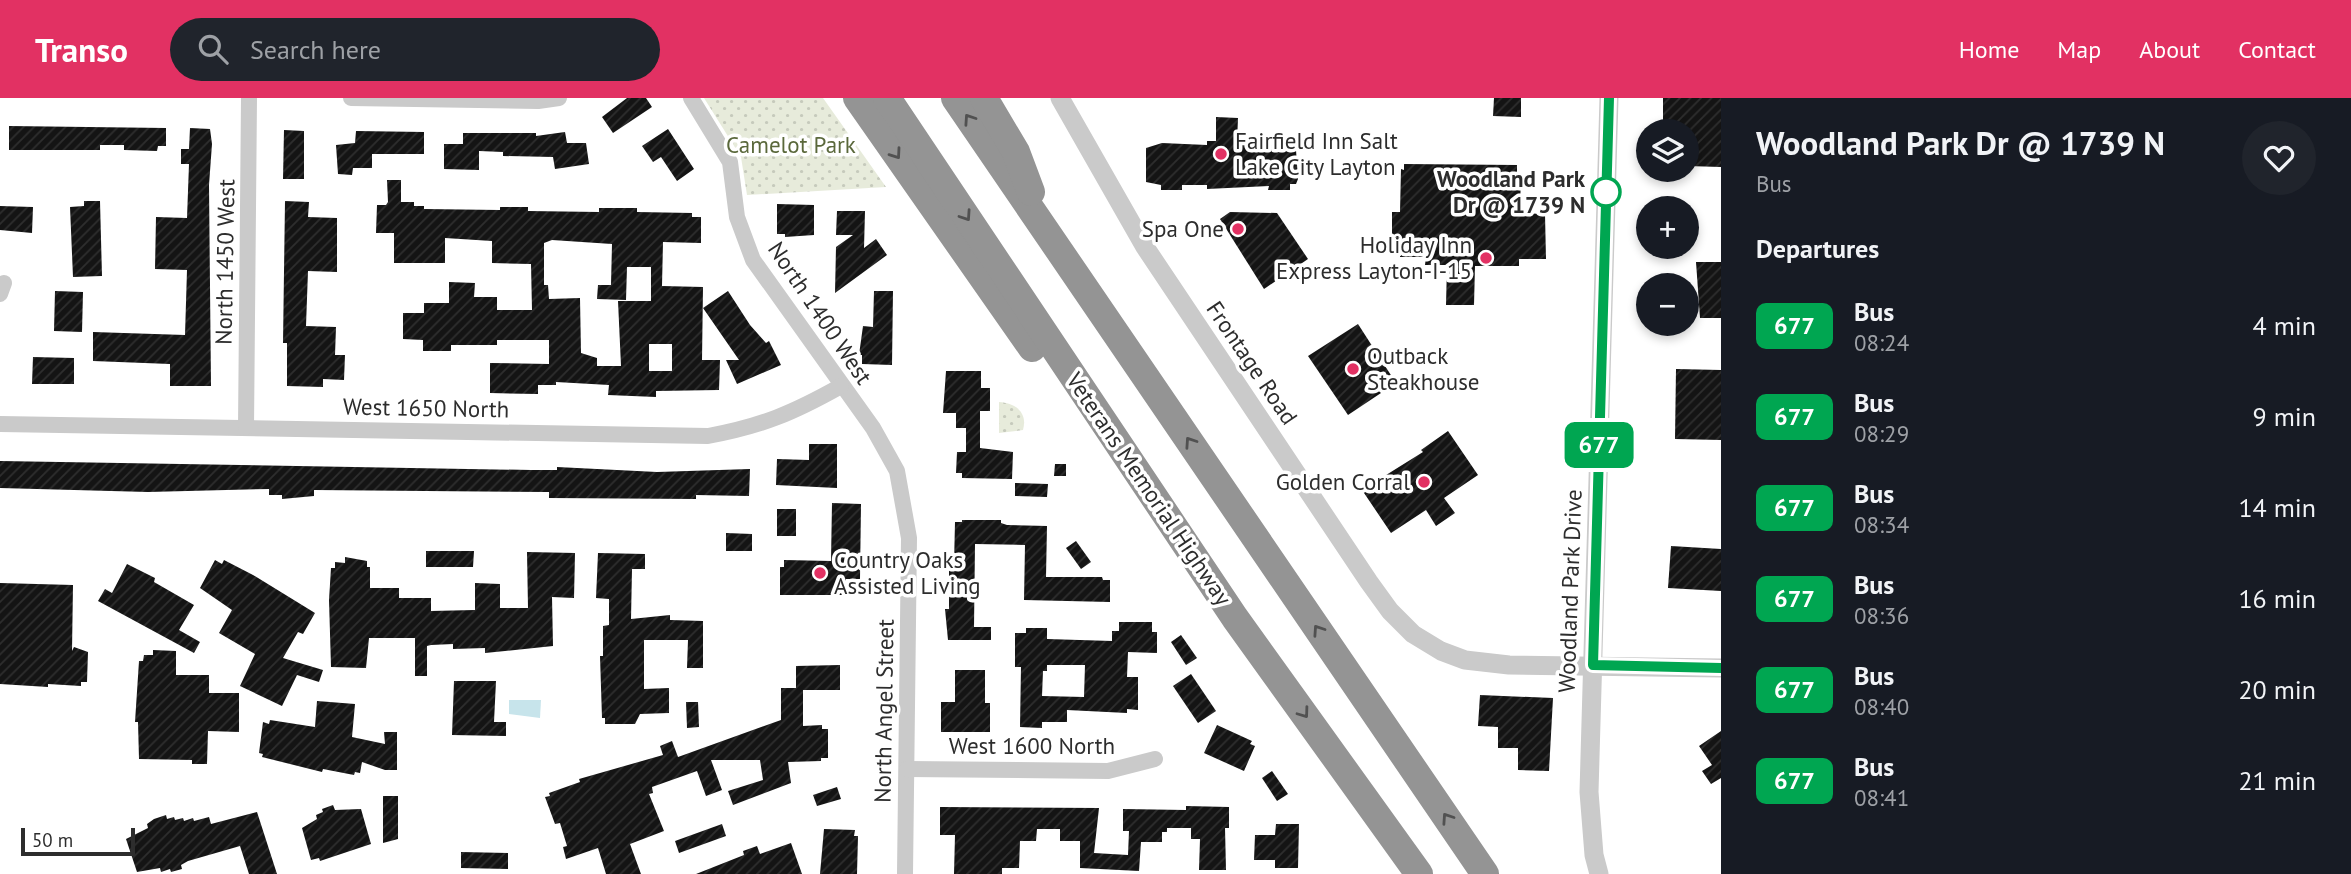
<!DOCTYPE html>
<html lang="en">
<head>
<meta charset="utf-8">
<style>
	:root { --surface:#171b24; --page:#20242c; --text:#f1f3f6; --muted:#9ea1a6; --accent:#e23163 }
	body { margin:0; font-family:"PT Sans",sans-serif; background:var(--page); color:var(--text); height:100vh; display:flex; flex-direction:column; font-size:26px; white-space:nowrap }
	* { box-sizing:border-box; margin:0 }
	p { font-size:23px; color:var(--muted) }
	.icon { flex:none; width:38px; height:38px; fill:none; stroke:currentColor; stroke-width:2; stroke-linecap:round; stroke-linejoin:round }
	.map { position:relative; flex:1; overflow:hidden }
	.drawer { display:flex; flex-direction:column; background:var(--surface); width:630px }
	.drawer>* { flex:none }
	.badge { padding:0 14px; border-radius:10px; font-size:24px; line-height:46px }
	.fabs { position:absolute; left:1636px; top:21px; display:grid; gap:14px }
	.fabs a { display:grid; place-items:center; width:63px; height:63px; border-radius:50%; background:var(--surface); box-shadow:0 4px 10px #0003; font-size:35px }
	.scale { position:absolute; left:21px; bottom:18px; width:114px; box-sizing:border-box; padding-left:7px; border:4px solid #2d2d2d; border-top:0; font-size:19px; line-height:24px; white-space:nowrap; color:#2d2d2d; -webkit-text-stroke:5px #fff; paint-order:stroke }
	.map>.badge { position:absolute; translate:-50% -50%; box-shadow:0 0 0 4px #fff }
	h2 { padding:0 35px; font-size:26px; line-height:63px }
	.round { display:grid; place-items:center; flex:none; width:74px; height:74px; border-radius:37px; background:var(--page) }
	.overview { display:flex; align-items:center; justify-content:space-between; height:119px; padding:0 35px }
	h1 { font-size:33px; font-weight:700; line-height:52px }
	ul { padding:0; list-style:none }
	li { display:flex; align-items:center; gap:21px; height:91px; padding:0 35px }
	li div { flex:1 }
	li b { display:block; font-size:26px }
	li em { font-style:normal }
	li .badge { min-width:77px; font-weight:700; text-align:center }
	header { display:flex; align-items:center; gap:42px; box-sizing:border-box; height:98px; padding:0 35px; background:var(--accent); color:#fff }
	header strong { font-size:33px }
	nav { display:flex; gap:38px; margin-inline-start:auto; font-size:24px }
	.search { width:490px; height:63px; background:var(--page); display:flex; align-items:center; gap:18px; box-sizing:border-box; padding:0 24px; border-radius:38px; color:var(--muted); font-size:26px }
	main { display:flex; flex:1; min-height:0 }
	.map>svg:first-child { display:block }
	.park { fill:url(#park-dots) }
	.water { fill:#c7e4eb }
	.building { fill:url(#building-hatch); fill-rule:evenodd }
	.lines { fill:none; stroke-linecap:round; stroke-linejoin:round }
	.minor { stroke:#cacaca; stroke-width:16 }
	.tertiary { stroke:#cacaca; stroke-width:19 }
	.motorway { stroke:#949494; stroke-width:28 }
	.oneway { stroke:#515151 }
	.line-casing { stroke:#fff; stroke-width:16 }
	.line { stroke:#00a651; stroke-width:10 }
	.poi-dot { fill:#e23163; stroke:#fff; stroke-width:2.5 }
	.stop-dot { fill:#fff; stroke:#00a651; stroke-width:3.5 }
	.labels { text-anchor:middle; stroke-width:7; stroke-linejoin:round; paint-order:stroke }
	.poi-label { font-size:23px; fill:#2d2d2d; stroke:#fff; text-anchor:start }
	.park-label { font-size:23px; fill:#5a683b; stroke:#fff }
	.stop-label { font-size:23px; font-weight:bold; fill:#2d2d2d; stroke:#fff; text-anchor:end }
	.street-label { font-size:23px; fill:#2d2d2d; stroke:#fff }
</style>
</head>
<body>
<header>
<strong>Transo</strong>
<div class="search"><svg class="icon" aria-label="search" viewBox="0 0 24 24"><circle cx="10" cy="10" r="6"/><path d="M15 15l6 6"/></svg>Search here</div>
<nav><a>Home</a><a>Map</a><a>About</a><a>Contact</a></nav>
</header>
<main>
<div class="map">
<svg width="1721" height="776" viewBox="0 0 1721 776">
	<defs>
		<pattern id="park-dots" width="8" height="8" patternUnits="userSpaceOnUse" patternTransform="scale(1.75)"><rect width="8" height="8" fill="#e7ebdb"/><path d="M2 2h.1M6 6h.1" fill="none" stroke="#c6cabc" stroke-width="1.8" stroke-linecap="round"/></pattern>
		<pattern id="building-hatch" width="6" height="6" patternUnits="userSpaceOnUse" patternTransform="scale(1.75)"><rect width="6" height="6" fill="#141414"/><path d="M-1 1l2-2M0 6l6-6M5 7l2-2" fill="none" stroke="#2e2e2e"/></pattern>
	</defs>
	<rect width="100%" height="100%" fill="#fff"/>
	<g class="park">
		<polygon points="704,0 823,0 886,89 747,97 741,59"/>
		<path d="M999,304c16,1 29,10 24,28l-24,3z"/>
	</g>
	<polygon class="water" points="509,602 541,602 540,620 509,616"/>
	<g class="building">
		<polygon points="627,0 646,0 652,9 613,35 602,19"/>
		<polygon points="1494,0 1521,0 1521,19 1493,18"/>
		<polygon points="1663,0 1721,0 1721,69 1687,68 1687,33 1663,33"/>
		<polygon points="1216,19 1238,20 1237,44 1245,44 1245,47 1290,47 1290,52 1296,52 1298,81 1296,86 1290,86 1290,92 1268,92 1269,88 1207,91 1207,87 1182,87 1182,92 1161,92 1161,87 1146,84 1146,50 1162,45 1207,47 1207,43 1216,43"/>
		<polygon points="9,28 166,30 166,48 158,48 157,53 124,52 124,47 100,47 100,52 9,52"/>
		<polygon points="190,30 210,31 212,46 209,87 211,288 170,288 170,266 93,263 93,234 185,237 187,172 155,171 156,119 187,120 189,66 181,66 181,51 189,51"/>
		<polygon points="668,31 694,71 677,83 661,59 653,64 642,48"/>
		<polygon points="284,32 304,33 304,81 283,81"/>
		<polygon points="356,33 424,34 424,56 372,56 372,70 353,70 352,77 338,76 336,47 355,45"/>
		<polygon points="565,34 567,45 586,45 589,66 555,71 553,59 503,58 503,54 479,53 479,72 444,71 444,46 463,46 463,35 536,35 536,38"/>
		<polygon points="1404,66 1517,67 1517,74 1521,74 1520,115 1545,116 1546,161 1519,161 1519,168 1475,168 1474,207 1446,207 1447,167 1425,167 1426,159 1400,159 1400,146 1395,146 1395,139 1392,139 1392,114 1400,114 1401,71 1404,72"/>
		<path d="M387,82h14v22h13v4h10v3l76,1v-3h28v4l71,1v-4h38v4l55,1v4h9v26l-38,-1 -1,44 41,1 -1,73h18l-1,30 -63,1v6l-48,-2 1,-10 -53,-3v3h-18v9l-48,-1v-30l59,1v-24h-52v5h-46v6h-28v-11l-20,-1v-26h21v-10h25v-21l26,1 -1,14h23v13h35l-1,-46 -39,-1v-22l-47,-3v25h-51v-30h-18l1,-28h9l2,-3zM552,142l60,4 -1,41h-13l-1,14 29,1 1,-33h24v34h-33l3,65h-24v-8l-16,-5 -1,-55 -31,1 -1,-14h-4v-42zM649,246h23v27h-23z"/>
		<polygon points="84,103 100,103 102,178 73,179 70,109 84,108"/>
		<polygon points="285,103 309,104 308,119 337,120 337,174 308,173 306,228 336,229 335,257 345,257 344,282 323,281 323,289 287,288 287,245 283,245"/>
		<polygon points="777,106 814,107 814,137 785,139 785,136 777,136"/>
		<polygon points="0,108 33,109 32,135 0,132"/>
		<polygon points="837,113 865,113 864,150 876,141 887,157 835,195 836,149 853,137 836,137"/>
		<polygon points="1230,114 1277,115 1308,161 1264,191 1220,121"/>
		<polygon points="1696,164 1721,164 1721,220 1700,220"/>
		<polygon points="55,193 83,194 82,234 54,233"/>
		<polygon points="728,193 750,227 766,245 769,243 781,267 737,286 726,262 739,262 703,210"/>
		<polygon points="874,193 893,193 892,267 862,266 862,257 859,257 863,228 873,229"/>
		<polygon points="1358,226 1396,285 1348,317 1308,258"/>
		<polygon points="33,259 74,260 74,286 32,286"/>
		<polygon points="1676,271 1721,272 1721,342 1675,341"/>
		<polygon points="946,273 981,273 981,290 990,290 990,313 980,313 980,350 1013,354 1012,381 962,380 962,375 956,375 957,354 966,354 966,330 956,330 956,315 943,315"/>
		<polygon points="1448,333 1478,377 1444,400 1455,415 1436,428 1426,412 1391,435 1362,392 1423,354 1421,352"/>
		<polygon points="809,346 837,346 837,390 776,387 777,361 809,362"/>
		<polygon points="0,363 531,372 557,372 557,369 657,374 750,371 749,398 696,397 696,401 549,400 549,394 314,392 314,398 282,401 282,397 269,397 269,391 148,394 0,390"/>
		<polygon points="1055,366 1066,366 1066,378 1054,378"/>
		<polygon points="1015,385 1048,386 1047,399 1015,398"/>
		<polygon points="832,405 861,406 860,481 846,481 845,497 780,497 780,469 784,469 784,462 831,463"/>
		<rect x="777" y="411" width="19" height="27"/>
		<polygon points="962,422 1001,422 1001,425 1007,427 1047,428 1046,479 1102,479 1103,482 1110,482 1110,504 1024,502 1025,447 975,446 974,529 991,529 991,542 948,542 945,511 949,511 949,466 954,466 955,424 962,424"/>
		<polygon points="726,435 752,436 752,453 726,453"/>
		<polygon points="1076,443 1091,464 1081,471 1066,450"/>
		<polygon points="1671,448 1721,451 1721,493 1668,490"/>
		<polygon points="426,453 474,453 473,469 426,469"/>
		<polygon points="527,454 575,455 574,500 552,499 553,548 485,555 485,550 453,551 453,546 431,547 427,548 427,578 415,578 415,540 369,540 366,570 331,569 329,502 331,470 335,470 335,464 345,465 345,459 367,463 367,469 370,469 370,490 399,490 399,500 431,500 431,513 475,512 475,485 500,486 500,510 528,510"/>
		<polygon points="598,455 645,456 645,471 632,471 631,521 670,517 670,522 703,523 703,570 687,570 688,542 644,542 644,591 669,590 669,615 640,616 635,626 605,626 605,620 602,620 600,558 603,558 603,528 609,527 609,501 596,500"/>
		<polygon points="215,462 222,466 224,462 253,477 315,515 303,536 298,534 283,560 323,572 319,584 297,577 282,608 240,588 255,556 219,535 232,512 200,490"/>
		<polygon points="127,466 155,480 154,484 194,507 179,532 200,544 194,555 98,503 105,491 112,495"/>
		<polygon points="0,485 73,487 72,553 74,549 88,554 87,584 81,584 81,588 48,586 48,589 0,586"/>
		<path d="M1119,524h33v10h5v21l-29,-1 -1,25h11v33l-11,-1v4l-60,-3v12h-25v6l-22,-1 1,-60h-6v-34h11v-5h21v11l65,2v-10h7zM1047,567h38l-1,32 -42,-1 1,-25h4z"/>
		<polygon points="1181,537 1197,560 1186,567 1171,544"/>
		<polygon points="153,552 176,553 176,577 209,577 209,595 239,595 239,634 208,633 207,666 192,666 192,662 139,661 138,624 135,624 139,563 143,563 144,557 153,557"/>
		<polygon points="840,567 840,592 803,592 803,628 822,627 822,631 828,631 828,660 821,660 821,663 788,664 791,685 733,707 728,693 763,682 760,662 711,662 722,692 706,698 697,673 652,689 653,695 649,696 664,733 630,746 641,776 606,776 598,750 566,761 563,749 567,748 560,725 555,726 545,699 550,698 549,695 580,684 579,681 663,657 660,648 672,643 678,659 781,622 781,590 796,590 796,568"/>
		<polygon points="955,572 985,572 985,605 990,605 990,634 941,634 941,604 955,604"/>
		<polygon points="1191,576 1216,613 1198,625 1173,588"/>
		<polygon points="454,583 496,583 494,624 506,624 506,638 452,637"/>
		<polygon points="1480,597 1553,600 1549,673 1518,672 1518,650 1498,650 1498,629 1478,628"/>
		<polygon points="317,603 355,606 352,639 385,646 384,634 397,634 397,672 385,672 362,664 360,675 355,674 354,677 323,671 322,674 262,659 263,656 259,655 263,624 269,626 270,622 315,629"/>
		<polygon points="686,604 698,604 699,629 687,630"/>
		<polygon points="1217,627 1252,643 1250,646 1255,648 1244,673 1204,655"/>
		<polygon points="1721,633 1721,680 1711,686 1702,673 1712,667 1699,648"/>
		<polygon points="1272,673 1288,696 1277,703 1262,680"/>
		<polygon points="837,689 841,701 817,708 813,697"/>
		<polygon points="383,698 398,698 398,741 383,745"/>
		<polygon points="333,707 335,712 361,711 371,746 320,763 319,760 311,762 302,730 317,721 316,717 323,714 322,711"/>
		<polygon points="1186,708 1229,709 1229,730 1225,730 1226,772 1199,772 1200,741 1191,741 1191,730 1167,730 1167,734 1162,734 1162,744 1141,744 1139,773 1080,770 1080,743 1060,743 1060,731 1037,731 1036,743 1020,743 1019,770 1002,770 1002,776 954,776 955,737 940,737 940,709 1099,710 1094,755 1128,757 1129,733 1123,733 1123,711 1186,712"/>
		<polygon points="257,714 277,776 249,776 240,748 188,763 181,767 182,771 171,774 170,771 161,774 160,770 137,774 126,741 148,730 147,726 154,721 166,717 167,721 174,719 175,722 183,720 184,723 193,720 194,723 209,719 211,726"/>
		<polygon points="722,726 726,738 679,755 675,743"/>
		<polygon points="1276,726 1299,726 1298,770 1275,770 1275,762 1254,762 1255,737 1275,737"/>
		<polygon points="824,731 855,732 854,738 858,738 857,776 820,776"/>
		<polygon points="791,745 802,776 696,776 744,757 743,753 757,748 760,756"/>
		<polygon points="461,754 508,755 508,771 461,770"/>
	</g>
	<g class="lines">
		<g class="minor">
			<polyline points="351,0 538,3 559,0"/>
			<polyline points="691,0 730,64 737,119 753,162 873,330 897,373 909,440 905,776"/>
			<polyline points="0,196 4,185"/>
			<path d="M0,326l708,12c54,-10 85,-23 133,-50"/>
			<polyline points="246,329 249,0"/>
			<polyline points="907,671 1108,673 1155,661"/>
		</g>
		<g class="tertiary">
			<polyline points="1060,0 1145,149 1369,484 1390,513 1413,536 1441,553 1465,562 1509,567 1721,570"/>
			<polyline points="1599,776 1594,757 1589,694 1609,0"/>
		</g>
		<g class="motorway">
			<polyline points="857,0 1032,250"/>
			<polyline points="887,0 1235,520 1419,776"/>
			<polyline points="955,0 1485,776"/>
			<polyline points="984,0 1016,54 1031,94"/>
		</g>
	</g>
	<defs><path id="oneway-chevron" d="M-2-3.5L2.5 0L-2 3.5" fill="none" stroke-width="1.6" stroke-linecap="round" stroke-linejoin="round" transform="scale(1.75)"/></defs>
	<g class="oneway">
		<use href="#oneway-chevron" transform="translate(969 21) rotate(-124)"/>
		<use href="#oneway-chevron" transform="translate(896 56) rotate(55)"/>
		<use href="#oneway-chevron" transform="translate(966 118) rotate(56)"/>
		<use href="#oneway-chevron" transform="translate(1190 344) rotate(-124)"/>
		<use href="#oneway-chevron" transform="translate(1318 532) rotate(-124)"/>
		<use href="#oneway-chevron" transform="translate(1304 615) rotate(54)"/>
		<use href="#oneway-chevron" transform="translate(1447 720) rotate(-124)"/>
	</g>
	<g class="lines">
		<g class="line-casing">
			<polyline id="line" points="1609,0 1593,567 1721,570"/>
		</g>
		<use href="#line" class="line"/>
	</g>
	<g class="poi-dot">
		<circle cx="1221" cy="56" r="7"/>
		<circle cx="1238" cy="131" r="7"/>
		<circle cx="1486" cy="160" r="7"/>
		<circle cx="1353" cy="271" r="7"/>
		<circle cx="1424" cy="384" r="7"/>
		<circle cx="820" cy="475" r="7"/>
	</g>
	<circle class="stop-dot" cx="1606" cy="94" r="14"/>
	<g class="labels">
		<g class="poi-label">
			<text x="1235" y="51">Fairfield Inn Salt<tspan x="1235" dy="26">Lake City Layton</tspan></text>
			<text x="1224" y="139" text-anchor="end">Spa One</text>
			<text x="1472" y="155" text-anchor="end">Holiday Inn<tspan x="1472" dy="26">Express Layton-I-15</tspan></text>
			<text x="1367" y="266">Outback<tspan x="1367" dy="26">Steakhouse</tspan></text>
			<text x="1410" y="392" text-anchor="end">Golden Corral</text>
			<text x="834" y="470">Country Oaks<tspan x="834" dy="26">Assisted Living</tspan></text>
		</g>
		<g class="park-label">
			<text x="791" y="55">Camelot Park</text>
		</g>
		<g class="stop-label">
			<text x="1585" y="89">Woodland Park<tspan x="1585" dy="26">Dr @ 1739 N</tspan></text>
		</g>
		<g class="street-label">
			<text transform="translate(225 164) rotate(-89)" y="8">North 1450 West</text>
			<text transform="translate(820 215) rotate(56)" y="8">North 1400 West</text>
			<text transform="translate(1252 265) rotate(56)" y="8">Frontage Road</text>
			<text transform="translate(426 310) rotate(1)" y="8">West 1650 North</text>
			<text transform="translate(1149 391) rotate(56)" y="8">Veterans Memorial Highway</text>
			<text transform="translate(1570 493) rotate(-88)" y="8">Woodland Park Drive</text>
			<text transform="translate(884 613) rotate(-89)" y="8">North Angel Street</text>
			<text x="1032" y="656">West 1600 North</text>
		</g>
	</g>
</svg>
<div class="fabs">
<a><svg class="icon" aria-label="layers" viewBox="0 0 24 24"><path d="M12 4l9 5-9 5-9-5zM3 14l9 5 9-5"/></svg></a>
<a>+</a>
<a>−</a>
</div>
<div class="scale">50 m</div>
<b class="badge" style="left:1599px;top:347px;background:#00a651;color:#fff">677</b>
</div>
<section class="drawer">
<div class="overview"><div><h1>Woodland Park Dr @ 1739 N</h1><p>Bus</p></div><a class="round"><svg class="icon" aria-label="heart" viewBox="0 0 24 24"><path d="M12 20l-8-8c-3-5 5-10 8-4 3-6 11-1 8 4z"/></svg></a></div>
<h2>Departures</h2>
<ul>
<li><span class="badge" style="background:#00a651;color:#fff">677</span><div><b>Bus</b><p>08:24</p></div><em>4 min</em></li>
<li><span class="badge" style="background:#00a651;color:#fff">677</span><div><b>Bus</b><p>08:29</p></div><em>9 min</em></li>
<li><span class="badge" style="background:#00a651;color:#fff">677</span><div><b>Bus</b><p>08:34</p></div><em>14 min</em></li>
<li><span class="badge" style="background:#00a651;color:#fff">677</span><div><b>Bus</b><p>08:36</p></div><em>16 min</em></li>
<li><span class="badge" style="background:#00a651;color:#fff">677</span><div><b>Bus</b><p>08:40</p></div><em>20 min</em></li>
<li><span class="badge" style="background:#00a651;color:#fff">677</span><div><b>Bus</b><p>08:41</p></div><em>21 min</em></li>
</ul>
</section>
</main>
</body>
</html>
